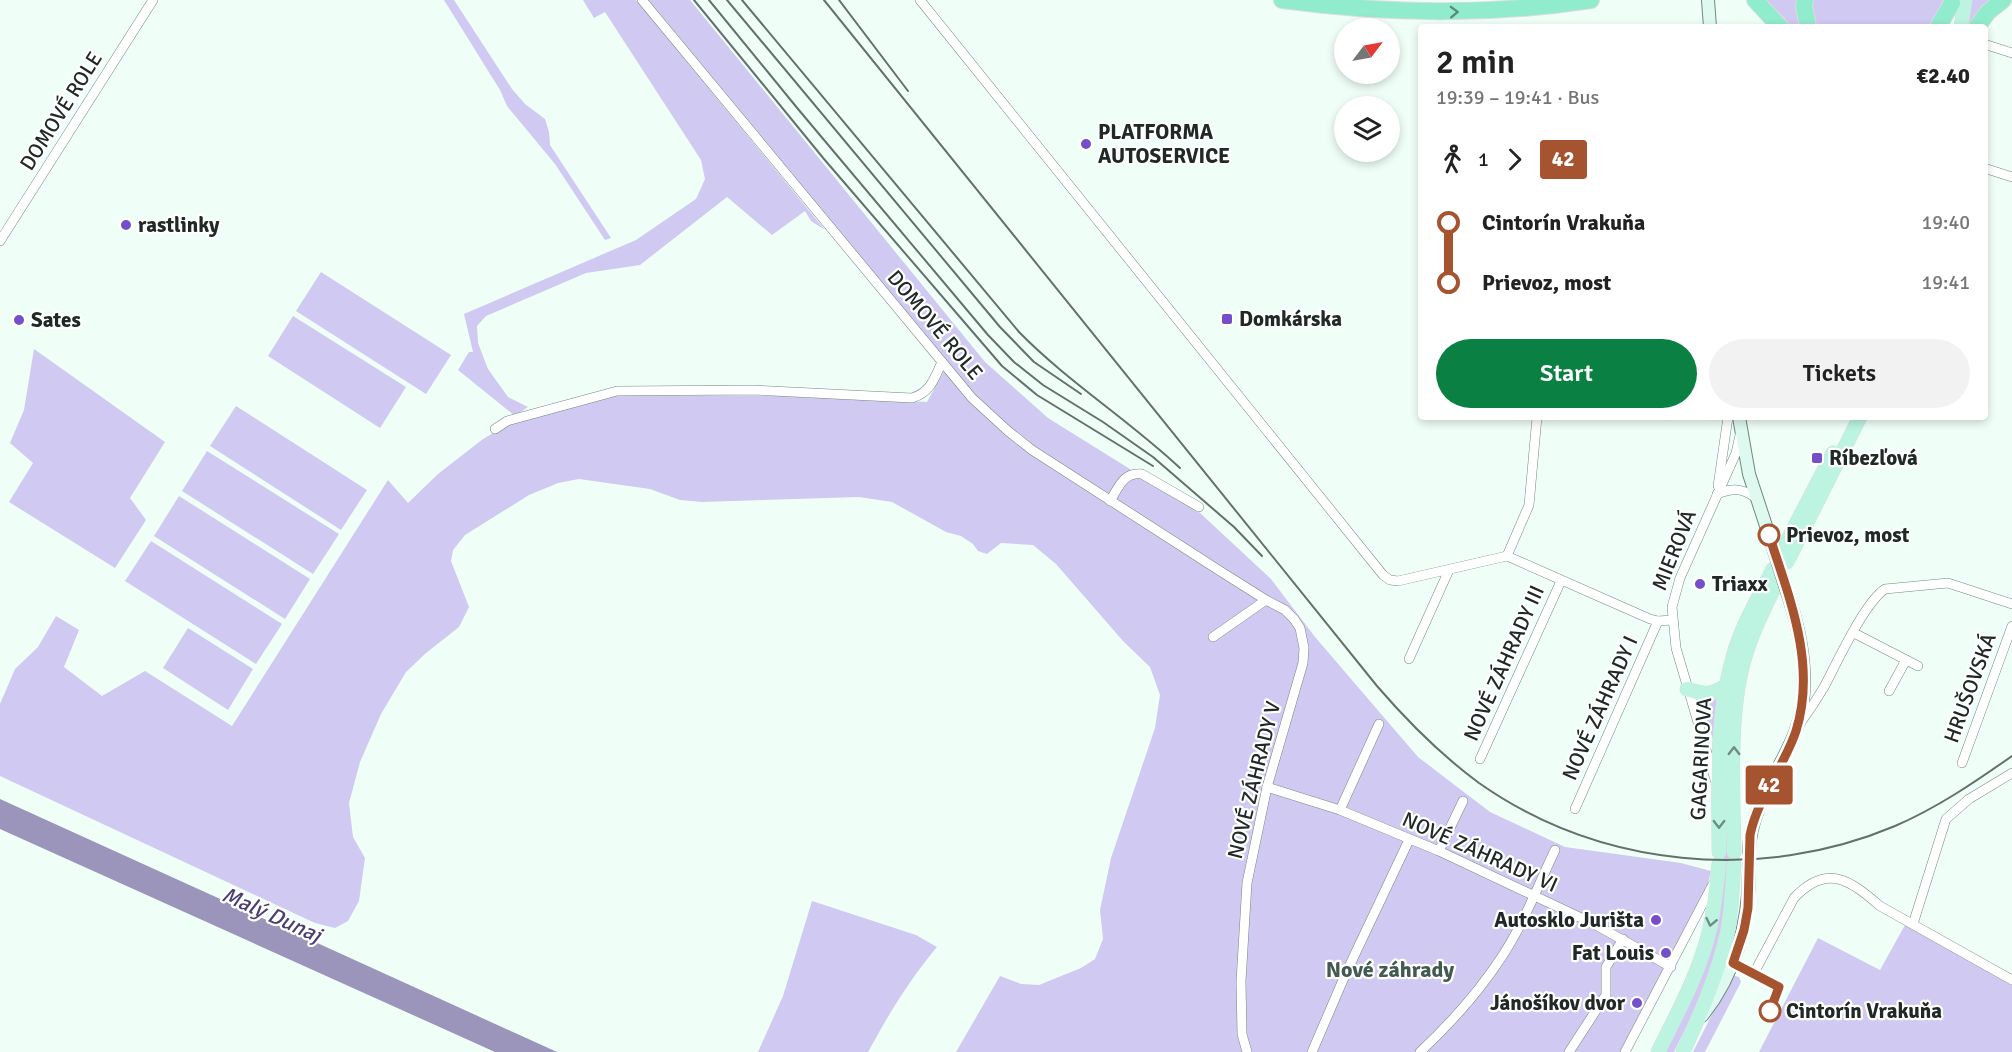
<!DOCTYPE html>
<html lang="en">
<head>
<meta charset="utf-8">
<style>
	:root { --surface:#fff; --page:#f2f2f2; --text:#222; --muted:#767676; --accent:#0b8043 }
	body { margin:0; font-family:Signika,sans-serif; background:var(--page); color:var(--text); height:100vh; display:flex; flex-direction:column; font-size:22px; white-space:nowrap }
	* { box-sizing:border-box; margin:0 }
	p { font-size:20px; color:var(--muted) }
	.icon { flex:none; width:33px; height:33px; fill:none; stroke:currentColor; stroke-width:2; stroke-linecap:round; stroke-linejoin:round }
	.map { position:relative; flex:1; overflow:hidden }
	.details { position:absolute; left:1418px; top:24px; width:570px; height:396px; display:flex; flex-direction:column; background:var(--surface); border-radius:6px; box-shadow:0 3px 9px #0003 }
	.details>* { flex:none }
	.badge { padding:0 12px; border-radius:4px; font-size:21px; line-height:39px }
	.needle { width:39px; rotate:58deg }
	.fabs { position:absolute; left:1334px; top:18px; display:grid; gap:12px }
	.fabs a { display:grid; place-items:center; width:66px; height:66px; border-radius:50%; background:var(--surface); box-shadow:0 3px 9px #0003; font-size:30px }
	.map>.badge { position:absolute; translate:-50% -50%; box-shadow:0 0 0 3px #fff }
	.legs { display:flex; align-items:center; gap:9px; height:66px; padding:0 18px; font-size:20px }
	.legs p { margin-inline-start:auto }
	.headline { display:flex; align-items:center; justify-content:space-between; height:102px; padding:0 18px }
	h1 { font-size:33px; font-weight:600; line-height:45px }
	.primary-button { display:flex; gap:12px; margin-top:auto; padding:12px 18px }
	.primary-button a { flex:1; height:69px; border-radius:36px; background:var(--accent); color:#fff; font-size:24px; font-weight:600; line-height:69px; text-align:center }
	.primary-button a+a { background:var(--page); color:var(--text) }
	ul { padding:0 18px; list-style:none }
	li { display:flex; align-items:center; gap:21px; height:60px; font-size:22px }
	li i { display:grid; place-items:center; width:9px; height:100%; margin:0 8px; background:currentColor }
	li i::after { content:''; width:15px; height:15px; margin:-8px; border:4px solid; border-radius:50%; background:var(--surface) }
	li p { margin-inline-start:auto }
	li:first-child i { background:linear-gradient(#0000 50%,currentColor 0) }
	li:last-child i { background:linear-gradient(currentColor 50%,#0000 0) }
	.map>svg:first-child { display:block }
	.green { fill:#d0c9f2 }
	.water { fill:#9b94bb }
	.lines { fill:none; stroke-linecap:round; stroke-linejoin:round }
	.street-casing { stroke:#728980; stroke-width:10 }
	.secondary-casing { stroke:#728980; stroke-width:14 }
	.primary-casing { stroke:#dbdddc; stroke-width:15 }
	.highway-casing { stroke:#dbdddc; stroke-width:18 }
	.street { stroke:#fff; stroke-width:9 }
	.secondary { stroke:#def9f0; stroke-width:12 }
	.primary { stroke:#bcf4e1; stroke-width:14 }
	.highway { stroke:#90eccd; stroke-width:16 }
	.rail { stroke:#64706b; stroke-width:2 }
	.secondary-bridge-casing { stroke:#728980; stroke-width:14; stroke-linecap:butt }
	.secondary-bridge { stroke:#def9f0; stroke-width:12 }
	.oneway { stroke:#588a7a }
	.oneway2 { stroke:#6e8e84 }
	.line-1-casing { stroke:#fff; stroke-width:14 }
	.line-1 { stroke:#a65430; stroke-width:9 }
	.poi-dot { fill:#7350ca; stroke:#fff; stroke-width:2 }
	.stop-1-dot { fill:#fff; stroke:#a65430; stroke-width:3 }
	.labels { text-anchor:middle; stroke-width:4.5; stroke-linejoin:round; paint-order:stroke }
	.street-label { font-size:21px; fill:#202926; stroke:#fff }
	.poi-label { font-size:21px; font-weight:bold; fill:#202926; stroke:#fff; text-anchor:start }
	.stop-label { font-size:21px; font-weight:bold; fill:#202926; stroke:#fff; text-anchor:start }
	.water-label { font-size:22px; font-style:italic; fill:#4a3f73; stroke:#fff }
	.neighbourhood-label { font-size:22px; font-weight:bold; fill:#435a51; stroke:#fff }
</style>
</head>
<body>
<div class="map">
<svg width="2012" height="1052" viewBox="0 0 2012 1052">
	<rect width="100%" height="100%" fill="#effff8"/>
	<g class="green">
		<polygon points="444,0 454,0 512,89 525,104 545,119 549,132 550,145 611,238 605,240 555,164 507,106 500,90"/>
		<polygon points="583,0 636,0 825,230 811,221 805,211 772,235 727,197 640,265 586,273 486,316 477,326 478,343 488,369 508,397 528,407 515,416 458,370 469,352 473,352 464,314 636,240 696,199 705,179 701,160 605,12 594,18"/>
		<polygon points="645,0 690,0 985,362 1048,418 1199,512 1271,579 1315,637 1418,757 1490,812 1565,847 1681,863 1711,871 1705,895 1622,1052 956,1052 1000,976 1021,984 1039,985 1081,968 1095,959 1103,939 1100,910 1111,858 1155,728 1160,695 1150,667 1123,641 1056,564 1033,545 1001,543 987,554 978,551 973,544 961,536 946,532 892,502 859,497 702,502 680,500 650,489 579,479 558,483 529,495 465,535 453,550 451,561 469,607 459,627 426,653 406,672 381,714 360,762 349,803 353,837 365,858 359,901 348,921 335,928 315,923 0,776 0,704 15,669 38,647 56,616 79,630 64,667 102,696 145,671 232,726 388,480 408,503 438,474 483,439 511,423 617,395 824,396 927,402 948,364"/>
		<polygon points="1766,0 1946,0 1943,27 1789,27 1785,19"/>
		<polygon points="1970,0 1994,0 1969,27 1966,27"/>
		<polygon points="321,272 451,355 426,394 296,311"/>
		<polygon points="293,316 406,387 380,428 268,356"/>
		<polygon points="34,349 165,442 130,498 146,520 115,568 9,502 33,463 10,443 24,410"/>
		<polygon points="236,406 367,490 341,530 210,446"/>
		<polygon points="207,451 339,534 313,574 182,491"/>
		<polygon points="179,496 310,579 285,619 154,536"/>
		<polygon points="151,541 282,624 256,664 125,581"/>
		<polygon points="188,628 253,669 228,710 163,668"/>
		<polygon points="1717,698 1714,742 1700,703 1708,704"/>
		<path d="M1727,703c3,93 12,189 -20,278 -9,24 -22,48 -33,71h-10c19,-38 39,-75 50,-117 16,-60 7,-121 9,-182 1,-16 3,-33 4,-50z"/>
		<path d="M812,901l104,34 21,12c-27,32 -49,68 -69,105h-110l25,-56z"/>
		<polygon points="1905,925 2012,985 2012,1052 1759,1052 1818,938 1880,970"/>
		<polygon points="1732,975 1739,977 1741,982 1705,1052 1693,1052"/>
	</g>
	<polygon class="water" points="0,799 557,1052 495,1052 0,829"/>
	<g class="lines">
		<g class="street-casing">
			<g id="street">
				<polyline points="642,0 972,398 1008,431 1032,450 1220,571 1266,600 1285,610 1294,619 1300,628 1304,648 1303,663 1267,787 1247,883 1241,981 1242,1034 1247,1052"/>
				<polyline points="920,0 1383,575 1390,580 1398,581 1507,556"/>
				<polyline points="1984,44 2012,53"/>
				<polyline points="1984,168 2012,177"/>
				<polyline points="0,241 153,0"/>
				<path d="M495,429l12,-8 110,-30 135,-1 160,8c19,-6 22,-19 30,-36"/>
				<polyline points="1718,486 1728,417"/>
				<path d="M1717,494c16,-6 24,-6 38,3"/>
				<path d="M1110,501c9,-14 13,-29 32,-27l57,33"/>
				<polyline points="1507,556 1650,619 1658,621 1672,620"/>
				<polyline points="1507,556 1529,505 1537,417"/>
				<polyline points="1854,633 1918,666"/>
				<polyline points="1213,637 1266,600"/>
				<polyline points="1409,659 1449,570"/>
				<polyline points="1889,691 1906,660"/>
				<path d="M1801,722c8,-11 16,-23 23,-35 13,-24 40,-84 61,-98l63,-6 64,21"/>
				<polyline points="1480,759 1561,581"/>
				<polyline points="1962,763 2012,626"/>
				<polyline points="1715,780 1676,648 1672,607 1680,578 1736,453 1740,435"/>
				<polyline points="1267,787 1340,810 1439,851 1594,924 1671,967"/>
				<polyline points="1575,809 1658,621"/>
				<polyline points="1340,810 1379,724"/>
				<polyline points="1439,851 1463,801"/>
				<polyline points="1913,924 1946,819 1969,799 2012,773"/>
				<path d="M1733,963l21,10 40,-75c33,-35 56,-18 86,8l132,74"/>
				<polyline points="1312,1052 1346,973 1409,840"/>
				<path d="M1420,1052c31,-29 58,-59 81,-94 22,-33 37,-72 54,-108"/>
				<polyline points="1569,1052 1606,995 1606,967 1623,939"/>
				<polyline points="1625,1052 1713,884"/>
			</g>
		</g>
		<g class="secondary-casing">
			<g id="secondary">
				<polyline points="1708,0 1710,27"/>
				<polyline points="1739,417 1749,474 1769,535"/>
				<path d="M1749,852c1,-45 30,-79 46,-119 16,-42 8,-91 -5,-132"/>
				<path d="M1702,1016c35,-44 48,-97 47,-152"/>
			</g>
		</g>
		<g class="primary-casing">
			<g id="primary">
				<polyline points="1961,27 1965,0"/>
				<polyline points="1783,549 1833,453"/>
				<polyline points="1787,562 1860,417"/>
				<path d="M1687,689c18,6 23,6 39,-3"/>
				<path d="M1719,852c0,-64 -4,-129 13,-191 8,-33 26,-62 41,-92"/>
				<path d="M1734,852c-1,-55 -5,-127 7,-180 7,-32 22,-61 36,-90"/>
				<path d="M1658,1052c20,-40 42,-80 52,-124 5,-21 6,-42 9,-64"/>
				<path d="M1683,1052c17,-37 35,-78 44,-118 5,-23 5,-47 7,-70"/>
			</g>
		</g>
		<g class="highway-casing">
			<g id="highway">
				<path d="M1282,0c106,14 204,16 309,0"/>
				<polyline points="1755,0 1780,27"/>
				<polyline points="1805,0 1804,6 1808,27"/>
				<polyline points="1938,27 1952,3"/>
				<polyline points="1977,27 1988,12 2003,0"/>
			</g>
		</g>
		<use href="#street" class="street"/>
		<use href="#secondary" class="secondary"/>
		<use href="#primary" class="primary"/>
		<use href="#highway" class="highway"/>
		<g class="rail">
			<polyline points="694,0 824,159 1002,366 1037,395 1153,466"/>
			<polyline points="709,0 798,109 988,335 1014,362 1043,385 1103,422 1153,457 1234,527 1262,556"/>
			<polyline points="727,0 1000,327 1034,362 1081,394"/>
			<path d="M742,0l277,332c49,50 110,88 161,136"/>
			<path d="M824,0l553,686c31,36 64,69 102,97 121,85 281,100 416,43 42,-18 80,-44 117,-70"/>
			<polyline points="839,0 908,91"/>
		</g>
		<g class="secondary-bridge-casing">
			<polyline id="secondary-bridge" points="1769,535 1790,601"/>
		</g>
		<use href="#secondary-bridge" class="secondary-bridge"/>
	</g>
	<defs><path id="oneway-chevron" d="M-2-3.5L2.5 0L-2 3.5" fill="none" stroke-width="1.6" stroke-linecap="round" stroke-linejoin="round" transform="scale(1.5)"/></defs>
	<use class="oneway" href="#oneway-chevron" transform="translate(1454 12) rotate(-2)"/>
	<g class="oneway2">
		<use href="#oneway-chevron" transform="translate(1734 751) rotate(-90)"/>
		<use href="#oneway-chevron" transform="translate(1719 824) rotate(90)"/>
		<use href="#oneway-chevron" transform="translate(1711 922) rotate(102)"/>
	</g>
	<g class="lines">
		<g class="line-1-casing">
			<path id="line-1" d="M1769,535c20,62 48,129 27,196 -12,36 -38,66 -46,104l-2,73 -4,22 -11,33 46,24 -9,24"/>
		</g>
		<use href="#line-1" class="line-1"/>
	</g>
	<g class="poi-dot">
		<circle cx="1086" cy="144" r="6"/>
		<circle cx="126" cy="225" r="6"/>
		<rect x="1221" y="313" width="12" height="12" rx="3"/>
		<circle cx="19" cy="320" r="6"/>
		<rect x="1811" y="452" width="12" height="12" rx="3"/>
		<circle cx="1700" cy="584" r="6"/>
		<circle cx="1656" cy="920" r="6"/>
		<circle cx="1666" cy="953" r="6"/>
		<circle cx="1637" cy="1003" r="6"/>
	</g>
	<g class="stop-1-dot">
		<circle cx="1769" cy="535" r="10"/>
		<circle cx="1770" cy="1011" r="10"/>
	</g>
	<g class="labels">
		<g class="street-label">
			<text transform="translate(61 111) rotate(-58)" y="7">DOMOVÉ ROLE</text>
			<text transform="translate(935 325) rotate(50)" y="7">DOMOVÉ ROLE</text>
			<text transform="translate(1674 550) rotate(-68)" y="7">MIEROVÁ</text>
			<text transform="translate(1504 663) rotate(-66)" y="7">NOVÉ ZÁHRADY III</text>
			<text transform="translate(1970 688) rotate(-70)" y="7">HRUŠOVSKÁ</text>
			<text transform="translate(1600 708) rotate(-66)" y="7">NOVÉ ZÁHRADY I</text>
			<text transform="translate(1701 759) rotate(-87)" y="7">GAGARINOVA</text>
			<text transform="translate(1254 780) rotate(-76)" y="7">NOVÉ ZÁHRADY V</text>
			<text transform="translate(1480 852) rotate(24)" y="7">NOVÉ ZÁHRADY VI</text>
		</g>
		<g class="poi-label">
			<text x="1098" y="139">PLATFORMA<tspan x="1098" dy="24">AUTOSERVICE</tspan></text>
			<text x="138" y="232">rastlinky</text>
			<text x="1239" y="326">Domkárska</text>
			<text x="31" y="327">Sates</text>
			<text x="1829" y="465">Ríbezľová</text>
			<text x="1712" y="591">Triaxx</text>
			<text x="1644" y="927" text-anchor="end">Autosklo Jurišta</text>
			<text x="1654" y="960" text-anchor="end">Fat Louis</text>
			<text x="1625" y="1010" text-anchor="end">Jánošíkov dvor</text>
		</g>
		<g class="stop-label">
			<text x="1786" y="542">Prievoz, most</text>
			<text x="1786" y="1018">Cintorín Vrakuňa</text>
		</g>
		<g class="water-label">
			<text transform="translate(272 914) rotate(24)" y="8">Malý Dunaj</text>
		</g>
		<g class="neighbourhood-label">
			<text x="1390" y="977">Nové záhrady</text>
		</g>
	</g>
</svg>
<div class="fabs">
<a><svg class="needle" viewBox="-14 -14 28 28"><path d="M0-13l5 13h-10z" fill="#e53935"/><path d="M0 13l5-13h-10z" fill="#767676"/></svg></a>
<a><svg class="icon" aria-label="layers" viewBox="0 0 24 24"><path d="M12 4l9 5-9 5-9-5zM3 14l9 5 9-5"/></svg></a>
</div>
<b class="badge" style="left:1769px;top:785px;background:#a65430;color:#fff">42</b>
<section class="details">
<div class="headline"><div><h1>2 min</h1><p>19:39 – 19:41 · Bus</p></div><b>€2.40</b></div>
<div class="legs"><svg class="icon" aria-label="walk" viewBox="0 0 24 24"><circle cx="13" cy="4" r="2"/><path d="M13 8l-2 6 4 7M11 14l-3 7M7 12l3-4h3l4 4"/></svg>1<svg class="icon" aria-label="forward" viewBox="0 0 24 24"><path d="M9 5l7 7-7 7"/></svg><b class="badge" style="background:#a65430;color:#fff">42</b></div>
<ul>
<li><i style="color:#a65430"></i><b>Cintorín Vrakuňa</b><p>19:40</p></li>
<li><i style="color:#a65430"></i><b>Prievoz, most</b><p>19:41</p></li>
</ul>
<div class="primary-button"><a>Start</a><a>Tickets</a></div>
</section>
</div>
</body>
</html>
